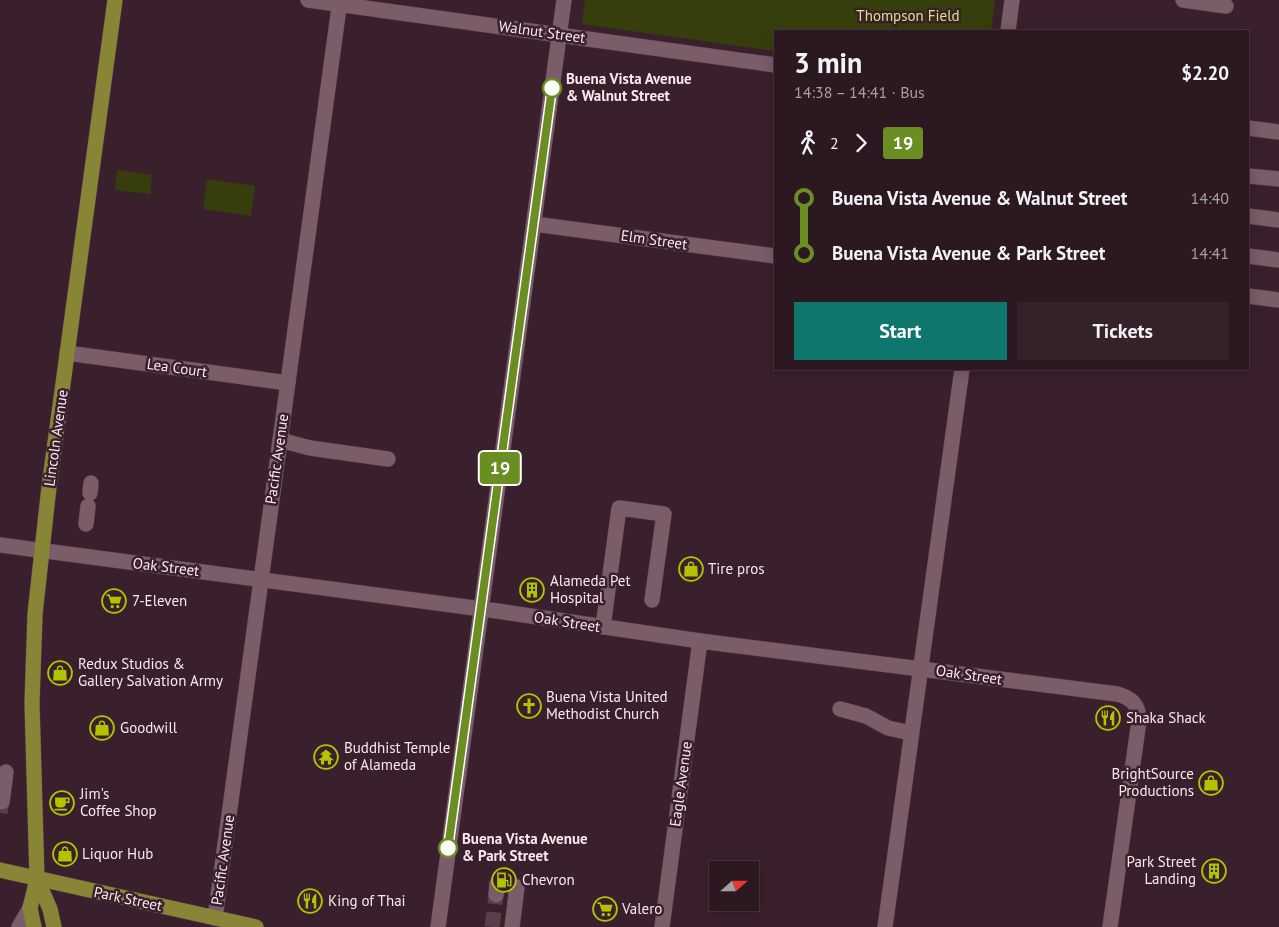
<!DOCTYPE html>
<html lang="en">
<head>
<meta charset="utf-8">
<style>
	:root { --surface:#2c1821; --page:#34212a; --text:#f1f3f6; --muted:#a6a0a5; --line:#48373f; --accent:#0f766e }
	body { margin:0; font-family:"PT Sans",sans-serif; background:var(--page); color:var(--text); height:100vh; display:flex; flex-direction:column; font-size:19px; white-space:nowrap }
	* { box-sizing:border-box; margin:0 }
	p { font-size:16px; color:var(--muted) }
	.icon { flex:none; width:28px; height:28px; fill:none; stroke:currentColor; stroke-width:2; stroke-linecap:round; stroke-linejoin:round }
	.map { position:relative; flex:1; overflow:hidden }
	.panel { position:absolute; left:774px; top:30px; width:475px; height:340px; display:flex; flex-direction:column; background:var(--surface); border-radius:0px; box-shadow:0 2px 12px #0003,0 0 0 1px var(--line) }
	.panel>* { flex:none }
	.badge { padding:0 10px; border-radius:4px; font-size:18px; line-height:32px }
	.needle { width:32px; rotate:69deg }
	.fabs { position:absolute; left:709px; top:861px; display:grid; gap:10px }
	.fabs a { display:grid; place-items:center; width:50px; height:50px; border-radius:0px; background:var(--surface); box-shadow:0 2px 12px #0003,0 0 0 1px var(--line); font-size:25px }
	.map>.badge { position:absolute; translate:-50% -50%; box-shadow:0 0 0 2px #fff }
	.legs { display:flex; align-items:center; gap:8px; height:55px; padding:0 20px; font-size:16px }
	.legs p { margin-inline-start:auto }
	.head { display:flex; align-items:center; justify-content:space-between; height:85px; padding:0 20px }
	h1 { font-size:28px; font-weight:700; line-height:38px }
	.primary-button { display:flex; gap:10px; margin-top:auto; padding:10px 20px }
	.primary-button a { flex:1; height:58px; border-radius:0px; background:var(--accent); color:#fff; font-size:20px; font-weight:700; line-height:58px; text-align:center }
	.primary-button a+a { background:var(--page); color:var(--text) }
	ul { padding:0 20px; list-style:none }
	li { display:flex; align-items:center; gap:18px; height:55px; font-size:19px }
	li i { display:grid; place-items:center; width:8px; height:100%; margin:0 6px; background:currentColor }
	li i::after { content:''; width:12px; height:12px; margin:-6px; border:4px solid; border-radius:50%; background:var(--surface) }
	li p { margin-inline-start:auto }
	li:first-child i { background:linear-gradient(#0000 50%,currentColor 0) }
	li:last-child i { background:linear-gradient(currentColor 50%,#0000 0) }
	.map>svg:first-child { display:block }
	.green { fill:#373e0e }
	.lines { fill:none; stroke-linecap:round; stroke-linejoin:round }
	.minor-tunnel { stroke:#573e49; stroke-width:15; stroke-dasharray:15 8; stroke-linecap:butt }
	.minor-casing { stroke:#543f49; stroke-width:16 }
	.major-casing { stroke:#543f49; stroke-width:16 }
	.minor { stroke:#7b5c69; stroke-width:15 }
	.major { stroke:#888537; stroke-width:15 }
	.line-1-casing { stroke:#fff; stroke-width:11 }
	.line-1 { stroke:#6b8e23; stroke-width:8 }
	.stop-1-dot { fill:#fff; stroke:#6b8e23; stroke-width:2.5 }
	.labels { text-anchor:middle; stroke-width:5; stroke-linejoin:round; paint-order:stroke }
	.park-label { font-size:15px; fill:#d4e57f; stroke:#3a202c }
	.street-label { font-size:15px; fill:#fae8ef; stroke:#3a202c }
	.stop-label { font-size:15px; font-weight:bold; fill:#fae8ef; stroke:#3a202c; text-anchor:start }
	.poi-label { font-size:15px; fill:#fae8ef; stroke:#3a202c; text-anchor:start }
</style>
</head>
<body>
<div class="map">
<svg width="1279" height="927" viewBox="0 0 1279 927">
	<rect width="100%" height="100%" fill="#3a202c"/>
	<g class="green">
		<polygon points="585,0 995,0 991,31 775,31 775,51 582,24"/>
		<polygon points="117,170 152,175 150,194 115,190"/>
		<polygon points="207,179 255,186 251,216 203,209"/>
	</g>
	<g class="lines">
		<g class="minor-tunnel">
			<polyline points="0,813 2,802"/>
			<polyline points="492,927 496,895"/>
		</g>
		<g class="minor-casing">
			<g id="minor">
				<polyline points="308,0 775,65"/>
				<polyline points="1183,0 1226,6"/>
				<polyline points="1008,31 1012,0"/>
				<polyline points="1248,128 1279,132"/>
				<polyline points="1248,176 1279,179"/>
				<polyline points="1248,216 1279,220"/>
				<polyline points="534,224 775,256"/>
				<polyline points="1248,256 1279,260"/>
				<polyline points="1248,296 1279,300"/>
				<polyline points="67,353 288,383"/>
				<polyline points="280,440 310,448 388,459"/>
				<polyline points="90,493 91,483"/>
				<polyline points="86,524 88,506"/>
				<path d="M0,545l497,66 203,30 417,53c15,4 22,11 22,27l-29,206"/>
				<polyline points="603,627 619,508 664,514 652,600"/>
				<polyline points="840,709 866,716 888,728 911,733"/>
				<polyline points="2,802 6,772"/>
				<polyline points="496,895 497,884"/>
				<polyline points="215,918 340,0"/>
				<polyline points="19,927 30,908"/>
				<polyline points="438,927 564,0"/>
				<polyline points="512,927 517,887"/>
				<polyline points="662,927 700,641"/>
				<polyline points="885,927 962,369"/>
			</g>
		</g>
		<g class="major-casing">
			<g id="major">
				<polyline points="0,870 256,927"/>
				<polyline points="37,879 50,909 54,927"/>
				<polyline points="34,927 30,908 37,879 32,703 35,614 49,487 115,0"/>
			</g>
		</g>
		<use href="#minor" class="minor"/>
		<use href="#major" class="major"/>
	</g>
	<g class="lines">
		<g class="line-1-casing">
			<polyline id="line-1" points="448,848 552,88"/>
		</g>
		<use href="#line-1" class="line-1"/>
	</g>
	<defs>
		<g id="shop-ring" transform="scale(1.25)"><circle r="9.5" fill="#3a202c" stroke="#b0c500" stroke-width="1.5"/><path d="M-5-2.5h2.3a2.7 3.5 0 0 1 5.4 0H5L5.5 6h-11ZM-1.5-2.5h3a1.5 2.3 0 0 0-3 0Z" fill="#b0c500"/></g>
		<g id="building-ring" transform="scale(1.25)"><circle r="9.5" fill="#3a202c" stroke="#b0c500" stroke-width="1.5"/><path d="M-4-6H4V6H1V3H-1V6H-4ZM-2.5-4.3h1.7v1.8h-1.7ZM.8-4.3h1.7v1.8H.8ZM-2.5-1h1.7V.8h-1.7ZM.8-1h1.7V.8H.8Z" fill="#b0c500"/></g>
		<g id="supermarket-ring" transform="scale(1.25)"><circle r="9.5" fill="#3a202c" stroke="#b0c500" stroke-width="1.5"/><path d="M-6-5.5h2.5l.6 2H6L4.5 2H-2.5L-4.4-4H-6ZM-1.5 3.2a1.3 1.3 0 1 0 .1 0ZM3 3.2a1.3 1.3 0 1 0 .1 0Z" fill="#b0c500"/></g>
		<g id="church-ring" transform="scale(1.25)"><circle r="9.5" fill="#3a202c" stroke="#b0c500" stroke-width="1.5"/><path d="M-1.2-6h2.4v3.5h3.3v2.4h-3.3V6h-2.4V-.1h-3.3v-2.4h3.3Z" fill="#b0c500"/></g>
		<g id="restaurant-ring" transform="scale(1.25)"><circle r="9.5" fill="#3a202c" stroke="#b0c500" stroke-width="1.5"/><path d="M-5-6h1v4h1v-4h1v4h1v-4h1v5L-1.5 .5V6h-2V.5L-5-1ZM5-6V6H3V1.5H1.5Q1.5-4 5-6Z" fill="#b0c500"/></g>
		<g id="temple-ring" transform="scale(1.25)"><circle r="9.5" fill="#3a202c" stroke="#b0c500" stroke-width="1.5"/><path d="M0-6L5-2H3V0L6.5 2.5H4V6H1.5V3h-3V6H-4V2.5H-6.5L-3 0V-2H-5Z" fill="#b0c500"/></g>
		<g id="cafe-ring" transform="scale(1.25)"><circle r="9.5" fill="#3a202c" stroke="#b0c500" stroke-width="1.5"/><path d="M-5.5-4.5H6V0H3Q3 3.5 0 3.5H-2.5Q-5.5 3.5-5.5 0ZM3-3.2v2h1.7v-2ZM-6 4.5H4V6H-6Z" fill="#b0c500"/></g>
		<g id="fuel-ring" transform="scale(1.25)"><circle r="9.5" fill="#3a202c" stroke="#b0c500" stroke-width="1.5"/><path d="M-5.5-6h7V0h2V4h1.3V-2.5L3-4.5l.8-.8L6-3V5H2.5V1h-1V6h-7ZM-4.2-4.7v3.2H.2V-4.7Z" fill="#b0c500"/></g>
	</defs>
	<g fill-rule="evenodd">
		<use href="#shop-ring" x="691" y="569"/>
		<use href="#building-ring" x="532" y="590"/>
		<use href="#supermarket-ring" x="114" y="601"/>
		<use href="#shop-ring" x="60" y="673"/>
		<use href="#church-ring" x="529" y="706"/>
		<use href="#restaurant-ring" x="1108" y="718"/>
		<use href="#shop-ring" x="102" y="728"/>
		<use href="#temple-ring" x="326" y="757"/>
		<use href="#shop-ring" x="1211" y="783"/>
		<use href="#cafe-ring" x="62" y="803"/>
		<use href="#shop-ring" x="65" y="854"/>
		<use href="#building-ring" x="1214" y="871"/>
		<use href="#fuel-ring" x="504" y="880"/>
		<use href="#restaurant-ring" x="310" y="901"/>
		<use href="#supermarket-ring" x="605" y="909"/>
	</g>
	<g class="stop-1-dot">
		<circle cx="552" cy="88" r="9"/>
		<circle cx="448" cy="848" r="9"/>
	</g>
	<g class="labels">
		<g class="park-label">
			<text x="908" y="21">Thompson Field</text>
		</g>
		<g class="street-label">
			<text transform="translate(542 32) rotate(8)" y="5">Walnut Street</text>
			<text transform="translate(654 240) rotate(8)" y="5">Elm Street</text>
			<text transform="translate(177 368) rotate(8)" y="5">Lea Court</text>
			<text transform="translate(56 438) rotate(-82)" y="5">Lincoln Avenue</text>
			<text transform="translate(277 459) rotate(-82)" y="5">Pacific Avenue</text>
			<text transform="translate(166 567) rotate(7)" y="5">Oak Street</text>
			<text transform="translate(567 622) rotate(9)" y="5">Oak Street</text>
			<text transform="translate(969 675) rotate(8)" y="5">Oak Street</text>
			<text transform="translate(681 784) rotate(-82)" y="5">Eagle Avenue</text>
			<text transform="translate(223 860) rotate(-82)" y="5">Pacific Avenue</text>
			<text transform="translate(128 899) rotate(12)" y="5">Park Street</text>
		</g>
		<g class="stop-label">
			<text x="566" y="84">Buena Vista Avenue<tspan x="566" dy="17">&amp; Walnut Street</tspan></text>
			<text x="462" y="844">Buena Vista Avenue<tspan x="462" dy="17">&amp; Park Street</tspan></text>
		</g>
		<g class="poi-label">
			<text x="708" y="574">Tire pros</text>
			<text x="550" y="586">Alameda Pet<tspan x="550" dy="17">Hospital</tspan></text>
			<text x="132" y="606">7-Eleven</text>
			<text x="78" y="669">Redux Studios &amp;<tspan x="78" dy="17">Gallery Salvation Army</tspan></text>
			<text x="546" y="702">Buena Vista United<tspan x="546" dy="17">Methodist Church</tspan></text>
			<text x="1126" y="723">Shaka Shack</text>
			<text x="120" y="733">Goodwill</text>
			<text x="344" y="753">Buddhist Temple<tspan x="344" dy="17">of Alameda</tspan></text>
			<text x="1194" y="779" text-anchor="end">BrightSource<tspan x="1194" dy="17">Productions</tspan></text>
			<text x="80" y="799">Jim's<tspan x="80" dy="17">Coffee Shop</tspan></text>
			<text x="82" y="859">Liquor Hub</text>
			<text x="1196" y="867" text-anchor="end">Park Street<tspan x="1196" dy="17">Landing</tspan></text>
			<text x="522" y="885">Chevron</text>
			<text x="328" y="906">King of Thai</text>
			<text x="622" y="914">Valero</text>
		</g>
	</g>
</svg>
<div class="fabs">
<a><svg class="needle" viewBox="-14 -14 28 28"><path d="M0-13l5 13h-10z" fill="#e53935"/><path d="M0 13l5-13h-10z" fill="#a6a0a5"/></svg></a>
</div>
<b class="badge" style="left:500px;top:468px;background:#6b8e23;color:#fff">19</b>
<section class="panel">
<div class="head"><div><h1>3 min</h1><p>14:38 – 14:41 · Bus</p></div><b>$2.20</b></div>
<div class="legs"><svg class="icon" aria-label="walk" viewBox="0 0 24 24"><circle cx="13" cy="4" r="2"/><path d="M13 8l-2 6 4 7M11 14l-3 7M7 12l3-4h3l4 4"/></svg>2<svg class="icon" aria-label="forward" viewBox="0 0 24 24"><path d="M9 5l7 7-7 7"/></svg><b class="badge" style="background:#6b8e23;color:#fff">19</b></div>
<ul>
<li><i style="color:#6b8e23"></i><b>Buena Vista Avenue &amp; Walnut Street</b><p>14:40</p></li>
<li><i style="color:#6b8e23"></i><b>Buena Vista Avenue &amp; Park Street</b><p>14:41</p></li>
</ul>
<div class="primary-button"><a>Start</a><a>Tickets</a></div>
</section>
</div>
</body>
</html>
